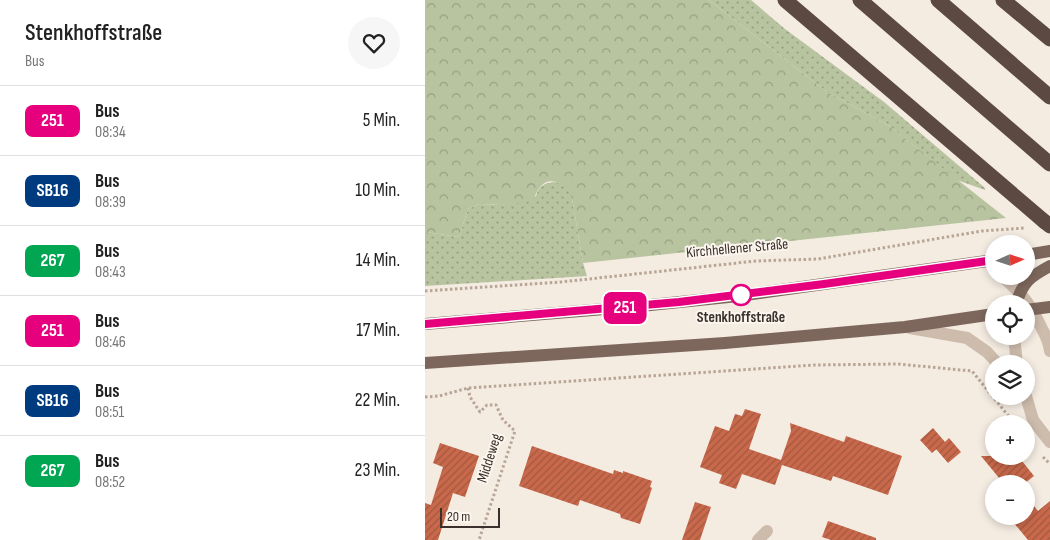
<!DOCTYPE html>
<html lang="de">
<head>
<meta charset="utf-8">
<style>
	:root { --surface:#fff; --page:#f6f6f6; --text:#222; --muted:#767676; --line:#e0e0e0 }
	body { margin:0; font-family:"Sofia Sans Condensed",sans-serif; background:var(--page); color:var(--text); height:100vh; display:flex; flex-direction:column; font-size:19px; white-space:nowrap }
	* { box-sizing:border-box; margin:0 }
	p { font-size:16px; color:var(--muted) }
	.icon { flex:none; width:28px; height:28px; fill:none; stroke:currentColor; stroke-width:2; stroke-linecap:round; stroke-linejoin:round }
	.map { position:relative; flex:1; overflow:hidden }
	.sheet { display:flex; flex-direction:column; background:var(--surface); width:425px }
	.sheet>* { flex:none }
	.badge { padding:0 10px; border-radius:8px; font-size:18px; line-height:32px }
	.needle { width:32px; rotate:87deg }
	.fabs { position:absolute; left:560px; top:235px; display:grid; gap:10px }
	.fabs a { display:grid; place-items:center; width:50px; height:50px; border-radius:50%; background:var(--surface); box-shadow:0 2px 8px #0003; font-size:25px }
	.scale { position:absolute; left:15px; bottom:12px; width:60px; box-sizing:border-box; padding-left:5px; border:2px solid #3b302b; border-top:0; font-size:14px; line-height:18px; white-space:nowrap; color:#3b302b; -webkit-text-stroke:4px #fbf5ee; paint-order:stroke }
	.map>.badge { position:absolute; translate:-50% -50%; box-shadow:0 0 0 2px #fff }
	.round { display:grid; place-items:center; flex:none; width:52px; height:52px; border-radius:26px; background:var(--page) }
	.headline { display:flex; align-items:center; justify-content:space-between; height:85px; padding:0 25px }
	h1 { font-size:24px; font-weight:600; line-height:38px }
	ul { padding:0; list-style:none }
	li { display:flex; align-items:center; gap:15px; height:70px; padding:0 25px; border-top:1px solid var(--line) }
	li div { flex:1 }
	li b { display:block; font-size:19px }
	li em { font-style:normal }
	li .badge { min-width:55px; font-weight:700; text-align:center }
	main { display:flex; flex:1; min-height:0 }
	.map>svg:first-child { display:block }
	.grass { fill:url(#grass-dots) }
	.forest { fill:url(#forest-crowns) }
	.building { fill:url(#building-hatch) }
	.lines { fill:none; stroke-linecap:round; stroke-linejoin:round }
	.path { stroke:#b9a596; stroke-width:3; stroke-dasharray:2.5 2.5; stroke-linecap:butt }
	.minor { stroke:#cdbbac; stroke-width:12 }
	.primary { stroke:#7d675c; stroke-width:12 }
	.motorway { stroke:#5c4a42; stroke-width:15 }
	.motorway-bridge { stroke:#5c4a42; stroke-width:15 }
	.line-casing { stroke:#fff; stroke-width:11 }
	.line { stroke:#e6007e; stroke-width:8 }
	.stop-dot { fill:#fff; stroke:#e6007e; stroke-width:2.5 }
	.labels { text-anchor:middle; stroke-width:4; stroke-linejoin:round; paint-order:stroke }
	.street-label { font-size:15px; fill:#3b302b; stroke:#fbf5ee }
	.stop-label { font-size:15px; font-weight:bold; fill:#3b302b; stroke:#fbf5ee }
</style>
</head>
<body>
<main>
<section class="sheet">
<div class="headline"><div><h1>Stenkhoffstraße</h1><p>Bus</p></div><a class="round"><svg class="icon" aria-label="heart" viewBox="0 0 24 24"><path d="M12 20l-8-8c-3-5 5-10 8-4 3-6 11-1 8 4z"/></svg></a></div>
<ul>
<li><span class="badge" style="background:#e6007e;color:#fff">251</span><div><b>Bus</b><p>08:34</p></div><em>5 Min.</em></li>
<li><span class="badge" style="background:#003b80;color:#fff">SB16</span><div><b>Bus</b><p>08:39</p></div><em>10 Min.</em></li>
<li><span class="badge" style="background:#00a651;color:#fff">267</span><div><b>Bus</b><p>08:43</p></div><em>14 Min.</em></li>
<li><span class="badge" style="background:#e6007e;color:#fff">251</span><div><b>Bus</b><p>08:46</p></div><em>17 Min.</em></li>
<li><span class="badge" style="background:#003b80;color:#fff">SB16</span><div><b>Bus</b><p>08:51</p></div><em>22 Min.</em></li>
<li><span class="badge" style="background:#00a651;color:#fff">267</span><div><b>Bus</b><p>08:52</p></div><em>23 Min.</em></li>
</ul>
</section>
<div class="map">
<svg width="625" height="540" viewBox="0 0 625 540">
	<defs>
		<pattern id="grass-dots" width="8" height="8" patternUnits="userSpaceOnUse" patternTransform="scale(1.25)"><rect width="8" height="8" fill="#b8c4a0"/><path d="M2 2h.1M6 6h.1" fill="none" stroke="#97a083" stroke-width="1.8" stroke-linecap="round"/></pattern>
		<pattern id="forest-crowns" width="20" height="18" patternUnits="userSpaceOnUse" patternTransform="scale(1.25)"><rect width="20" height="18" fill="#b8c4a0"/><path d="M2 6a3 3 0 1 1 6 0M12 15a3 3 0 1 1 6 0" fill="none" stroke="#97a083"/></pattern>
		<pattern id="building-hatch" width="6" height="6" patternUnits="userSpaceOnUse" patternTransform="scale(1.25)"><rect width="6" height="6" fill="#c8694b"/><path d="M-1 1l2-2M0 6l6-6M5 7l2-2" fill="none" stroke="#a4573f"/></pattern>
	</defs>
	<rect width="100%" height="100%" fill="#f4ebe1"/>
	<g class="grass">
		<polygon points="284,0 326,0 360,29 459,102 560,188 560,190 532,180 463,125 402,92"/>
		<path d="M129,182l7,1 7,7 4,8 11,65 4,13 -162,10v-54l34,5 9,-28 11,-5 22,1 35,-9c3,-10 8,-13 18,-14z"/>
	</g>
	<path class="forest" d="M0,0h284l118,92 61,33 118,93 -423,45 -11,-65c-7,-14 -23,-25 -34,-8 -2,3 -4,8 -5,11l-32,4 -22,-1 -11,5 -9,28 -34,-5z"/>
	<g class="building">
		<polygon points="320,409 336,414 324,449 356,460 366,431 365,423 419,442 421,436 477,456 463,495 408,476 406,481 357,465 350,485 317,474 311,489 294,483 297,475 275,467 290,426 304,431 310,414 317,416"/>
		<polygon points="508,428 520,442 524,438 536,452 523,463 511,449 516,445 507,453 495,440"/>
		<polygon points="15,443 54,456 40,497 28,493 13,540 0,540 0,503 6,505 18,467 8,463"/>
		<polygon points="107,446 188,474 189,470 198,473 198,471 227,481 225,487 227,488 215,524 196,518 195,514 155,500 153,506 94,486"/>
		<polygon points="556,456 593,456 609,476 599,484 579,484"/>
		<polygon points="601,496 613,511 625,501 625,540 603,540 583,516 601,516"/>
		<polygon points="270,502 286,507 275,540 257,540"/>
		<polygon points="403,521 451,538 451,540 406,540 397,537"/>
	</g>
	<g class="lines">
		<g class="path">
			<polyline points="0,291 136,282 331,261 393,259 557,231 600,228"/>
			<polyline points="43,388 45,397 55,412 62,405 71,405 78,420 90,431 54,540"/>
			<polyline points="0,397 14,396 43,388 390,365 473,364 547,371 590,424"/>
			<polyline points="618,457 625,464"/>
		</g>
		<g class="minor">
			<path d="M577,276c20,18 29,28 40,53 4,7 7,14 8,22"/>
			<polyline points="485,328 542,338 562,352 573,364"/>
			<polyline points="589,336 592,364"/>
			<polyline points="601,396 608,420 625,442"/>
			<polyline points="333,540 342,531"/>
		</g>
		<g class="primary">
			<polyline points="601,255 625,251"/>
			<path d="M591,304c7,-23 14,-27 34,-38"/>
			<polyline points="601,310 625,307"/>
			<polyline points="0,324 216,306 313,296 569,260"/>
			<polyline points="0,363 300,343 480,327 569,314"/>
		</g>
		<g class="motorway">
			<polyline points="360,0 620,222"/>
			<polyline points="435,0 625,164"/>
			<polyline points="513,0 625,97"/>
			<polyline points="578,0 625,39"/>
		</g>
		<polyline class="motorway-bridge" points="620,222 625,226"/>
	</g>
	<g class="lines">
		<g class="line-casing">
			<polyline id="line" points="0,324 254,302 399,284 569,260"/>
		</g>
		<use href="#line" class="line"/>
	</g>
	<circle class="stop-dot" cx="316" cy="295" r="10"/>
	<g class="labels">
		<g class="street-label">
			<text transform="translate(312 248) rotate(-5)" y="5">Kirchhellener Straße</text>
			<text transform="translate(64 458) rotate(-72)" y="5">Middeweg</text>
		</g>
		<g class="stop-label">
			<text x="316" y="322">Stenkhoffstraße</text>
		</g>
	</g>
</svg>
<div class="fabs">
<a><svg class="needle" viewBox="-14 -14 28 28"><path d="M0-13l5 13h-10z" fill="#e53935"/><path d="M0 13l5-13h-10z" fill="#767676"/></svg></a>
<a><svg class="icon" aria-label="locate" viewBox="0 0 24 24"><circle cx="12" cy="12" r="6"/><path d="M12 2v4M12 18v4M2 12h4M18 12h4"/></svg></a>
<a><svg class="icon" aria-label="layers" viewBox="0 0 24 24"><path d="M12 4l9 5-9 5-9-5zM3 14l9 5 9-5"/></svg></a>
<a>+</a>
<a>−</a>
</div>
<div class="scale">20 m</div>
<b class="badge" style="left:200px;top:308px;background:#e6007e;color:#fff">251</b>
</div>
</main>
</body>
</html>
